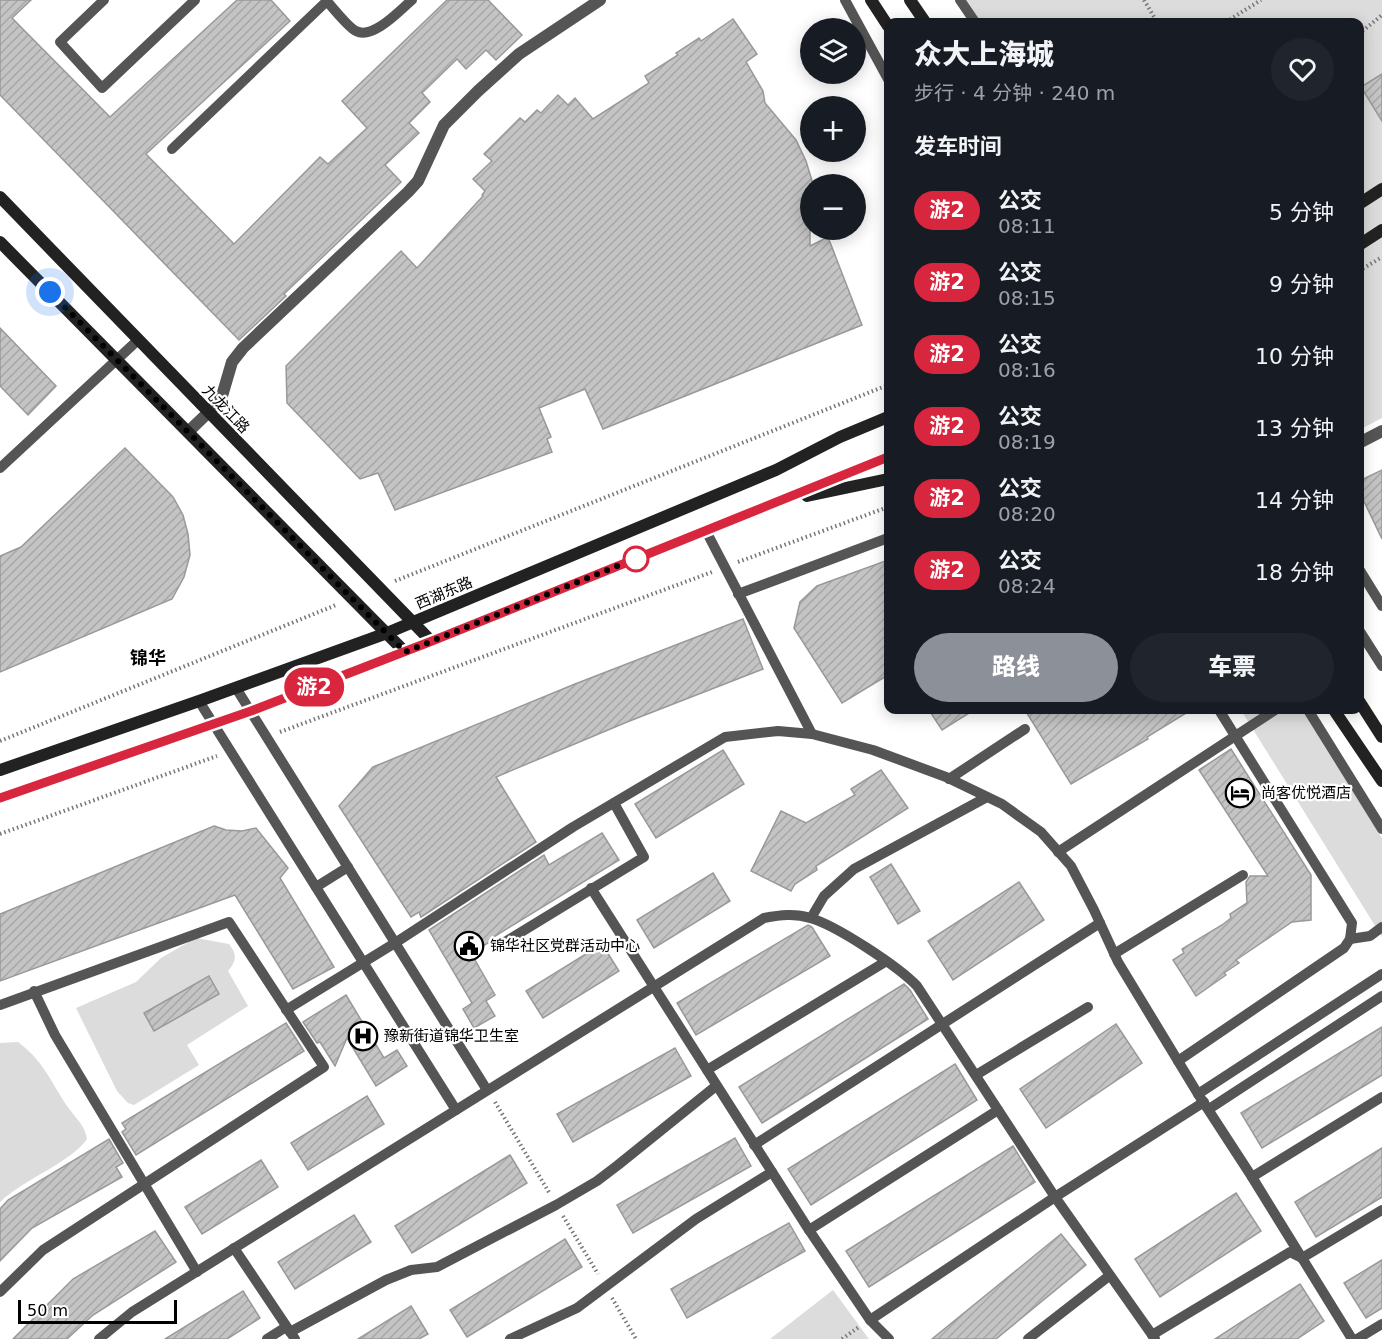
<!DOCTYPE html>
<html lang="zh">
<head>
<meta charset="utf-8">
<style>
	:root { --surface:#171b24; --page:#20242c; --text:#f1f3f6; --muted:#9ea1a6; --accent:#8c9099 }
	body { margin:0; font-family:"DejaVu Sans","Noto Sans SC",sans-serif; background:var(--page); color:var(--text); height:100vh; display:flex; flex-direction:column; font-size:22px; white-space:nowrap }
	* { box-sizing:border-box; margin:0 }
	p { font-size:20px; color:var(--muted) }
	.icon { flex:none; width:33px; height:33px; fill:none; stroke:currentColor; stroke-width:2; stroke-linecap:round; stroke-linejoin:round }
	.map { position:relative; flex:1; overflow:hidden }
	.panel { position:absolute; left:884px; top:18px; width:480px; height:696px; display:flex; flex-direction:column; background:var(--surface); border-radius:12px; box-shadow:0 3px 15px #0003 }
	.panel>* { flex:none }
	.badge { padding:0 12px; border-radius:20px; font-size:21px; line-height:39px }
	.fabs { position:absolute; left:800px; top:18px; display:grid; gap:12px }
	.fabs a { display:grid; place-items:center; width:66px; height:66px; border-radius:50%; background:var(--surface); box-shadow:0 3px 15px #0003; font-size:30px }
	.scale { position:absolute; left:18px; bottom:15px; width:159px; box-sizing:border-box; padding-left:6px; border:3px solid #000; border-top:0; font-size:16px; line-height:21px; white-space:nowrap; color:#000; -webkit-text-stroke:4px #fff; paint-order:stroke }
	.you { position:absolute; width:30px; height:30px; margin:-15px; border:4px solid #fff; border-radius:50%; background:#1a73e8; box-shadow:0 0 0 9px #1a73e833 }
	.map>.badge { position:absolute; translate:-50% -50%; box-shadow:0 0 0 3px #fff }
	h2 { padding:0 30px; font-size:22px; line-height:54px }
	.round { display:grid; place-items:center; flex:none; width:63px; height:63px; border-radius:32px; background:var(--page) }
	.head { display:flex; align-items:center; justify-content:space-between; height:102px; padding:0 30px }
	h1 { font-size:28px; font-weight:800; line-height:45px }
	.primary-button { display:flex; gap:12px; margin-top:auto; padding:12px 30px }
	.primary-button a { flex:1; height:69px; border-radius:36px; background:var(--accent); color:#fff; font-size:24px; font-weight:800; line-height:69px; text-align:center }
	.primary-button a+a { background:var(--page); color:var(--text) }
	ul { padding:0; list-style:none }
	li { display:flex; align-items:center; gap:18px; height:72px; padding:0 30px }
	li div { flex:1 }
	li b { display:block; font-size:22px }
	li em { font-style:normal }
	li .badge { min-width:66px; font-weight:700; text-align:center }
	.map>svg:first-child { display:block }
	.green { fill:#dcdcdc }
	.building { fill:url(#building-hatch); stroke:#999; stroke-width:1.5 }
	.lines { fill:none; stroke-linecap:round; stroke-linejoin:round }
	.path { stroke:#777; stroke-width:4; stroke-dasharray:1.5 3; stroke-linecap:butt }
	.lane { stroke:#555; stroke-width:10 }
	.street { stroke:#555; stroke-width:12 }
	.secondary { stroke:#222; stroke-width:12 }
	.line-casing { stroke:#fff; stroke-width:14 }
	.line { stroke:#d7263d; stroke-width:9 }
	.walk { stroke:#000; stroke-width:6; stroke-dasharray:0 10.8 }
	.stop-dot { fill:#fff; stroke:#d7263d; stroke-width:3 }
	.labels { text-anchor:middle; stroke-width:4.5; stroke-linejoin:round; paint-order:stroke }
	.street-label { font-size:15px; fill:#000; stroke:#fff }
	.poi-label { font-size:15px; fill:#000; stroke:#fff; text-anchor:start }
	.quarter-label { font-size:18px; font-weight:bold; fill:#000; stroke:#fff }
</style>
</head>
<body>
<div class="map">
<svg width="1382" height="1339" viewBox="0 0 1382 1339">
	<defs>
		<pattern id="building-hatch" width="6" height="6" patternUnits="userSpaceOnUse" patternTransform="scale(1.5)"><rect width="6" height="6" fill="#c4c4c4"/><path d="M-1 1l2-2M0 6l6-6M5 7l2-2" fill="none" stroke="#a7a7a7"/></pattern>
	</defs>
	<rect width="100%" height="100%" fill="#fff"/>
	<g class="green">
		<polygon points="964,0 1382,0 1382,418 1359,430 1359,22 979,22"/>
		<polygon points="1241,710 1302,710 1382,838 1382,937"/>
		<path d="M196,938l33,6c8,11 8,16 -1,27l20,35 -61,39 12,20 -65,40 -6,-2 -11,-12 -41,-83 60,-26 25,-24z"/>
		<path d="M18,1042c28,21 33,42 52,68 8,11 15,16 17,29 -17,24 -63,40 -87,63v-159z"/>
		<polygon points="833,1290 869,1339 770,1339"/>
	</g>
	<g class="building">
		<polygon points="0,0 31,0 12,18 110,117 237,0 271,0 290,21 146,154 234,244 320,157 328,164 367,128 342,101 447,0 488,0 522,35 496,60 486,50 466,69 457,59 422,93 430,102 409,123 419,133 385,165 401,182 284,294 286,296 239,340 0,95"/>
		<polygon points="733,19 757,54 746,62 763,91 765,103 796,140 806,161 813,184 810,184 810,246 828,237 862,325 603,429 585,389 539,408 551,437 547,439 552,452 395,510 378,473 360,479 287,403 286,366 401,251 417,268 483,196 482,195 485,191 473,179 492,161 484,154 520,118 525,122 537,110 541,113 558,95 568,105 575,98 593,119 649,83 645,76 678,55 676,53 699,38 701,41"/>
		<polygon points="1382,74 1382,121 1361,87"/>
		<polygon points="0,328 56,386 28,415 0,386"/>
		<polygon points="125,448 173,497 183,515 188,534 190,555 184,577 172,599 0,672 0,556 21,547"/>
		<polygon points="1382,470 1382,539 1359,491 1359,481"/>
		<polygon points="888,560 888,675 842,703 794,628 800,602 817,586"/>
		<polygon points="743,619 763,669 627,722 496,777 536,842 421,917 419,912 411,917 339,806 373,767 575,684"/>
		<polygon points="929,710 974,710 942,730"/>
		<polygon points="1025,710 1191,710 1147,737 1148,739 1071,784"/>
		<polygon points="1231,749 1311,875 1311,920 1292,922 1236,960 1239,963 1224,973 1226,975 1196,996 1173,960 1184,953 1182,949 1222,925 1231,918 1230,914 1247,903 1246,882 1250,876 1268,876 1199,770"/>
		<polygon points="723,750 744,784 656,838 635,804"/>
		<polygon points="881,770 908,808 816,866 817,870 795,884 791,891 751,871 781,811 806,823 855,795 851,789"/>
		<polygon points="214,826 226,830 242,831 256,828 288,868 280,878 334,967 293,989 235,895 0,981 0,914"/>
		<polygon points="602,833 619,860 492,938 493,940 471,953 495,995 486,1001 495,1016 474,1028 463,1009 472,1003 429,930 544,855 549,865"/>
		<polygon points="891,864 920,911 898,924 870,877"/>
		<polygon points="713,873 730,901 654,948 637,920"/>
		<polygon points="1019,882 1044,920 953,980 928,941"/>
		<polygon points="808,925 812,927 830,956 696,1035 677,1003"/>
		<polygon points="602,944 619,971 543,1018 526,991"/>
		<polygon points="209,976 219,994 154,1031 144,1013"/>
		<polygon points="904,984 910,990 928,1019 762,1123 739,1087"/>
		<polygon points="346,995 384,1058 397,1050 407,1066 376,1086 347,1038 335,1066 320,1042 317,1043 303,1022"/>
		<polygon points="286,1023 304,1051 136,1155 122,1132 126,1129 122,1123"/>
		<polygon points="1116,1024 1142,1063 1046,1128 1020,1089"/>
		<polygon points="1382,1027 1382,1075 1262,1148 1241,1113"/>
		<polygon points="675,1048 691,1076 573,1142 557,1114"/>
		<polygon points="955,1064 977,1100 811,1205 788,1169"/>
		<polygon points="367,1096 384,1124 308,1170 291,1143"/>
		<polygon points="735,1138 751,1166 633,1233 617,1205"/>
		<polygon points="109,1139 123,1163 116,1167 122,1177 32,1228 0,1261 0,1209 8,1200"/>
		<polygon points="1013,1146 1035,1182 869,1287 846,1251"/>
		<polygon points="1382,1148 1382,1197 1316,1237 1295,1202"/>
		<polygon points="510,1155 527,1183 412,1253 395,1226"/>
		<polygon points="261,1160 278,1187 202,1234 185,1207"/>
		<polygon points="1236,1193 1261,1231 1160,1297 1135,1259"/>
		<polygon points="354,1215 371,1242 295,1289 278,1262"/>
		<polygon points="789,1223 805,1251 687,1318 671,1289"/>
		<polygon points="155,1231 176,1262 93,1315 67,1339 13,1339 73,1279"/>
		<polygon points="1061,1234 1086,1265 996,1339 932,1339"/>
		<polygon points="565,1239 582,1267 467,1337 450,1310"/>
		<polygon points="1382,1260 1382,1308 1366,1318 1344,1283"/>
		<polygon points="1300,1284 1324,1321 1297,1339 1215,1339"/>
		<polygon points="243,1291 260,1318 227,1339 165,1339"/>
		<polygon points="411,1306 428,1334 419,1339 358,1339"/>
	</g>
	<g class="lines">
		<g class="path">
			<polyline points="1144,0 1157,22"/>
			<polyline points="1226,22 1261,0"/>
			<polyline points="1359,34 1382,15"/>
			<polyline points="1359,271 1382,257"/>
			<polyline points="738,562 888,507"/>
			<polyline points="395,581 888,385"/>
			<polyline points="280,732 712,572"/>
			<polyline points="0,741 336,605"/>
			<polyline points="0,834 217,756"/>
			<polyline points="495,1102 550,1194"/>
			<polyline points="563,1216 598,1274"/>
			<polyline points="612,1298 636,1339"/>
			<polyline points="842,1339 859,1327"/>
		</g>
		<g class="lane">
			<polyline points="104,0 60,42 102,88 195,0"/>
			<path d="M326,0c6,7 23,28 30,31 17,9 44,-21 56,-31"/>
			<polyline points="845,0 888,79"/>
			<polyline points="960,0 975,22"/>
			<polyline points="172,149 327,1"/>
			<polyline points="0,468 138,340"/>
			<polyline points="706,531 812,734"/>
			<polyline points="1359,569 1382,606"/>
			<polyline points="738,594 888,538"/>
			<polyline points="1359,630 1382,666"/>
			<polyline points="236,688 487,1090"/>
			<polyline points="199,701 456,1110"/>
			<polyline points="1308,710 1382,829"/>
			<polyline points="949,779 1025,729"/>
			<polyline points="1058,852 1275,710"/>
			<polyline points="316,887 348,867"/>
			<polyline points="591,888 809,1230 870,1320 889,1339"/>
			<polyline points="811,918 824,896 854,869 987,797"/>
			<polyline points="1350,939 1370,936 1382,927"/>
			<polyline points="500,945 644,857 614,803"/>
			<polyline points="1114,954 1243,875"/>
			<polyline points="34,991 55,1035 197,1272"/>
			<polyline points="0,1005 229,922 324,1067 43,1250 0,1292"/>
			<polyline points="286,1010 395,943 573,827 725,737 778,731 812,734 873,750 946,777 1002,804 1041,832 1071,866 1094,910 1118,962 1198,1094 1252,1177 1352,1339"/>
			<polyline points="1178,1061 1344,948 1350,939 1352,923 1219,710"/>
			<polyline points="707,1070 885,962"/>
			<polyline points="976,1075 1088,1007"/>
			<polyline points="1198,1094 1382,974"/>
			<polyline points="1209,1109 1382,996"/>
			<polyline points="754,1145 1100,923"/>
			<polyline points="1252,1177 1382,1097"/>
			<polyline points="809,1230 998,1110"/>
			<polyline points="234,1248 295,1339"/>
			<polyline points="870,1320 1055,1197 1204,1102"/>
			<polyline points="290,1332 386,1280 411,1270 437,1267 556,1205 597,1181 618,1165 716,1086"/>
			<polyline points="1152,1335 1290,1252 1302,1258 1382,1210"/>
			<path d="M99,1339l33,-27 632,-394c16,-3 31,-5 46,0 26,7 89,49 107,68l138,211 100,142"/>
			<polyline points="267,1339 286,1327"/>
			<polyline points="510,1339 577,1308 696,1219 772,1172"/>
			<polyline points="1028,1339 1109,1276"/>
			<polyline points="1357,1339 1382,1324"/>
		</g>
		<g class="street">
			<polyline points="188,432 215,406 222,396 232,362 243,348 408,192 418,181 444,125 478,91 519,54 600,0"/>
			<polyline points="1359,443 1382,431"/>
		</g>
		<g class="secondary">
			<polyline points="871,0 888,26"/>
			<polyline points="910,0 925,22"/>
			<polyline points="0,197 431,641"/>
			<polyline points="1359,204 1382,189"/>
			<polyline points="0,242 405,652"/>
			<polyline points="1359,245 1382,230"/>
			<polyline points="807,496 888,479"/>
			<polyline points="1359,701 1382,737"/>
			<polyline points="1334,710 1382,781"/>
			<polyline points="0,770 199,701 387,633 776,470 840,437 888,417"/>
			<polyline points="0,798 251,711 405,652 888,457"/>
		</g>
	</g>
	<g class="lines">
		<g class="line-casing">
			<polyline id="line" points="0,798 251,711 432,641 888,457"/>
		</g>
		<use href="#line" class="line"/>
		<polyline class="walk" points="50,292 405,652 642,556 636,559"/>
	</g>
	<defs>
		<g id="hotel-ring" transform="scale(1.5)"><circle r="9.5" fill="#fff" stroke="#000" stroke-width="1.5"/><path d="M-6-4.5h1.5V1H6V5H4.5V3h-9V5H-6ZM-4 0a1.8 1.8 0 1 1 3.6 0ZM.5 0V-2.5h3Q6-2.5 6 0Z" fill="#000"/></g>
		<g id="civic-ring" transform="scale(1.5)"><circle r="9.5" fill="#fff" stroke="#000" stroke-width="1.5"/><path d="M-.6-6.5H3V-4.5H.6V-3L4-1V1h2V6H-6V1h2V-1L-.6-3ZM-1.2 2.5V6h2.4V2.5Z" fill="#000"/></g>
		<g id="hospital-ring" transform="scale(1.5)"><circle r="9.5" fill="#fff" stroke="#000" stroke-width="1.5"/><path d="M-5-5h3v3.5h4V-5h3V5h-3V1.5h-4V5h-3Z" fill="#000"/></g>
	</defs>
	<g fill-rule="evenodd">
		<use href="#hotel-ring" x="1240" y="793"/>
		<use href="#civic-ring" x="469" y="946"/>
		<use href="#hospital-ring" x="363" y="1036"/>
	</g>
	<circle class="stop-dot" cx="636" cy="559" r="12"/>
	<g class="labels">
		<g class="street-label">
			<text transform="translate(226 409) rotate(46)" y="5">九龙江路</text>
			<text transform="translate(444 593) rotate(-23)" y="5">西湖东路</text>
		</g>
		<g class="poi-label">
			<text x="1261" y="798">尚客优悦酒店</text>
			<text x="490" y="951">锦华社区党群活动中心</text>
			<text x="384" y="1041">豫新街道锦华卫生室</text>
		</g>
		<g class="quarter-label">
			<text x="148" y="664">锦华</text>
		</g>
	</g>
</svg>
<div class="fabs">
<a><svg class="icon" aria-label="layers" viewBox="0 0 24 24"><path d="M12 4l9 5-9 5-9-5zM3 14l9 5 9-5"/></svg></a>
<a>+</a>
<a>−</a>
</div>
<div class="scale">50 m</div>
<div class="you" style="left:50px;top:292px"></div>
<b class="badge" style="left:314px;top:687px;background:#d7263d;color:#fff">游2</b>
<section class="panel">
<div class="head"><div><h1>众大上海城</h1><p>步行 · 4 分钟 · 240 m</p></div><a class="round"><svg class="icon" aria-label="heart" viewBox="0 0 24 24"><path d="M12 20l-8-8c-3-5 5-10 8-4 3-6 11-1 8 4z"/></svg></a></div>
<h2>发车时间</h2>
<ul>
<li><span class="badge" style="background:#d7263d;color:#fff">游2</span><div><b>公交</b><p>08:11</p></div><em>5 分钟</em></li>
<li><span class="badge" style="background:#d7263d;color:#fff">游2</span><div><b>公交</b><p>08:15</p></div><em>9 分钟</em></li>
<li><span class="badge" style="background:#d7263d;color:#fff">游2</span><div><b>公交</b><p>08:16</p></div><em>10 分钟</em></li>
<li><span class="badge" style="background:#d7263d;color:#fff">游2</span><div><b>公交</b><p>08:19</p></div><em>13 分钟</em></li>
<li><span class="badge" style="background:#d7263d;color:#fff">游2</span><div><b>公交</b><p>08:20</p></div><em>14 分钟</em></li>
<li><span class="badge" style="background:#d7263d;color:#fff">游2</span><div><b>公交</b><p>08:24</p></div><em>18 分钟</em></li>
</ul>
<div class="primary-button"><a>路线</a><a>车票</a></div>
</section>
</div>
</body>
</html>
